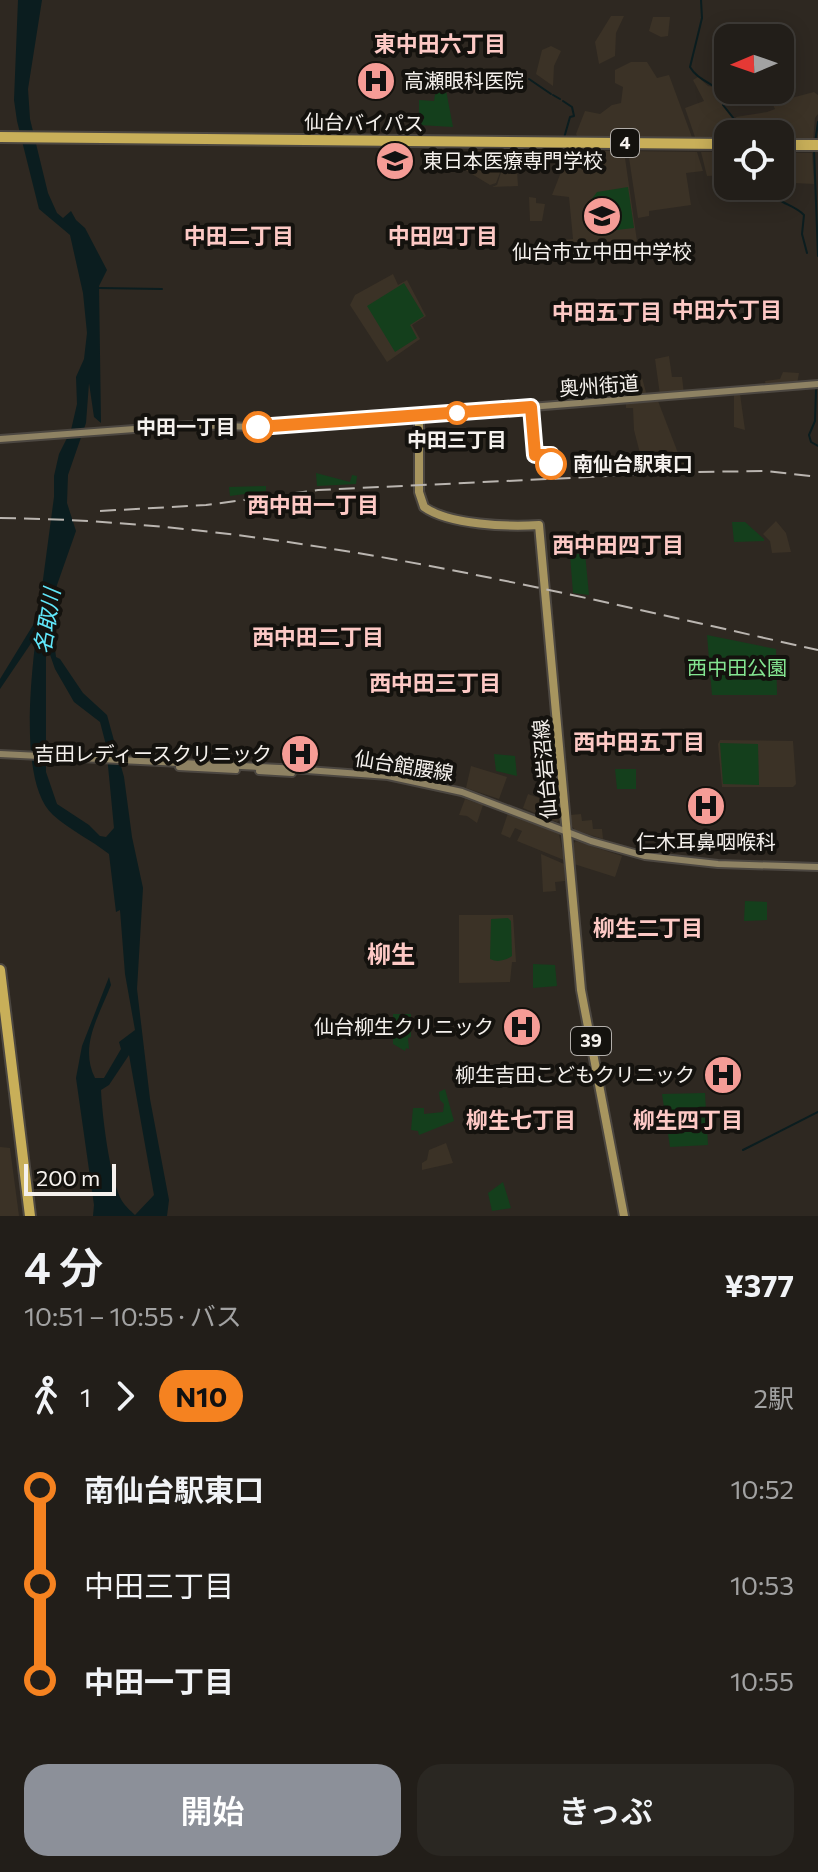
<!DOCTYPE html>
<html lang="ja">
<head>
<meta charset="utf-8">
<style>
	:root { --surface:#221e19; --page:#2a2722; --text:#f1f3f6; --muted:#a2a2a2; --line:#3f3c38; --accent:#8c9099 }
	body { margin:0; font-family:Commissioner,"Noto Sans JP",sans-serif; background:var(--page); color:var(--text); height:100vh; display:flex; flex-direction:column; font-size:30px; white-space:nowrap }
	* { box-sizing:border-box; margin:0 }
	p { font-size:26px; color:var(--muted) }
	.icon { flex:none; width:44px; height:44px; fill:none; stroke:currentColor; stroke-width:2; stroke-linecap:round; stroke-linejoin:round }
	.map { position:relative; height:1216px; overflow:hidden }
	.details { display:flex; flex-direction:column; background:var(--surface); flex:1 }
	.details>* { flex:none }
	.badge { padding:0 16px; border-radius:26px; font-size:28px; line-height:52px }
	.needle { width:52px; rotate:268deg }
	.buttons { position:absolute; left:714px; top:24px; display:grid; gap:16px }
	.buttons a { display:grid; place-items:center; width:80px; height:80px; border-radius:16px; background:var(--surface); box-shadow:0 4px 20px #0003,0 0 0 2px var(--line); font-size:40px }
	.scale { position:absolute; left:24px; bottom:20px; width:92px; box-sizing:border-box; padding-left:8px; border:4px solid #f5f1ed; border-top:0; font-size:22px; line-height:28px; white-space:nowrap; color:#f5f1ed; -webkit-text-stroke:6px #14120e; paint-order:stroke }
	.map>.badge { position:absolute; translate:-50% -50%; box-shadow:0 0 0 4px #fff }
	.legs { display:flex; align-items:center; gap:12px; height:88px; padding:0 24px; font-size:26px }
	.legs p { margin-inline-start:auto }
	.headline { display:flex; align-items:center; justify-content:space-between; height:136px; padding:0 24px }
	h1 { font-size:44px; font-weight:600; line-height:60px }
	.primary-button { display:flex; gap:16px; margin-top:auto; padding:16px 24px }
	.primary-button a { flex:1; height:92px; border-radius:24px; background:var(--accent); color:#fff; font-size:32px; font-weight:600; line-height:92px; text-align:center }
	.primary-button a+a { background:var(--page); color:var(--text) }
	ul { padding:0 24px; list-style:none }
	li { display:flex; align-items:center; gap:28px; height:96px; font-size:30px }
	li i { display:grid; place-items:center; width:12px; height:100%; margin:0 10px; background:currentColor }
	li i::after { content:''; width:20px; height:20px; margin:-10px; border:6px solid; border-radius:50%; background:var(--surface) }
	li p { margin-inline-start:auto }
	li:first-child i { background:linear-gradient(#0000 50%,currentColor 0) }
	li:last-child i { background:linear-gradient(currentColor 50%,#0000 0) }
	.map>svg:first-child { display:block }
	.built { fill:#3b3226 }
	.green { fill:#143f1c }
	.water { fill:#0b1d1f; fill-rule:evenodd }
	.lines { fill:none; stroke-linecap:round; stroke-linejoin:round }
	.stream { stroke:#0b1d1f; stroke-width:2 }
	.secondary-casing { stroke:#4c4741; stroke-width:10 }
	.primary-casing { stroke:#4c4741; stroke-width:12 }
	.highway-casing { stroke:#4c4741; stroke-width:14 }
	.secondary { stroke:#8e8263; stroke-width:6 }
	.primary { stroke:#a7955f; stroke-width:8 }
	.highway { stroke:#c8af59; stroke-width:10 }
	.rail { stroke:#bab5b0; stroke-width:2; stroke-dasharray:16 8; stroke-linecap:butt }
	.line-1-casing { stroke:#fff; stroke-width:18 }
	.line-1 { stroke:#f58220; stroke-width:12 }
	.stop-1-dot { fill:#fff; stroke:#f58220; stroke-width:4 }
	.labels { text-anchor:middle; stroke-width:8; stroke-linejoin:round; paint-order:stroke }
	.shield { fill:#14120e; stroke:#b2aeaa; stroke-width:2 }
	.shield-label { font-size:18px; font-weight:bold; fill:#f5f1ed }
	.poi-label { font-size:20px; fill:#f5f1ed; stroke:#14120e; text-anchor:end }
	.street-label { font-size:20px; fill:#f5f1ed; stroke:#14120e }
	.stop-label { font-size:20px; font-weight:bold; fill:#f5f1ed; stroke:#14120e; text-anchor:end }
	.park-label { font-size:20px; fill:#84e591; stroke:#14120e }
	.neighbourhood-label { font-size:22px; font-weight:bold; fill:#fdc9c5; stroke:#14120e }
	.water-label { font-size:22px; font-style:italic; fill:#61e8fb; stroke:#14120e }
	.quarter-label { font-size:24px; font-weight:bold; fill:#fdc9c5; stroke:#14120e }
</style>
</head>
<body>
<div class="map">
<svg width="818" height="1216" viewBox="0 0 818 1216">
	<rect width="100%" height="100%" fill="#2e2821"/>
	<g class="built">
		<polygon points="611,16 624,16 616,33 615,56 599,64 595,42"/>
		<polygon points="653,17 670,17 668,36 661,37 649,31"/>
		<polygon points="551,46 561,51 554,66 553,86 536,74 542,50"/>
		<polygon points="631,62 647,62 657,78 669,75 693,140 578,138 576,134 585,111 600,114 612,105 621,103 623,87 615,83 615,70"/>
		<polygon points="698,77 708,86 715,87 723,95 722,105 734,121 736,134 728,134 728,141 696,140 685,108 704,101 693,80"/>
		<polygon points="814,92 818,95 818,114 815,118 813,142 780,141 780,134 740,134 737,131 736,117 767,112 775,109 772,103"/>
		<polygon points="432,150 462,150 462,163 455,170 448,163 442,167 430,158"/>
		<polygon points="473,150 512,150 516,154 518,186 492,187 497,185 506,157 496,183 490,185 462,168 466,155 473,153"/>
		<polygon points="573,151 624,151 638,248 588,255 573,254 556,262 555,241 573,239 569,197 552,195 565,162"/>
		<polygon points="628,151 697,152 703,171 686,173 691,205 649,211 649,216 638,218"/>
		<polygon points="728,152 728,175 707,176 701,152"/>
		<polygon points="780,152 790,152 792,183 780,188"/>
		<polygon points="793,153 812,153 814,184 794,183"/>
		<polygon points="529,197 536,198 536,203 545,204 542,221 530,221"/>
		<polygon points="393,274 398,285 407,280 426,316 412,325 420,339 387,362 350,305 355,295"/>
		<polygon points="669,356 672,377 682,377 684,394 660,395 655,359"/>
		<polygon points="783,372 799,373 797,384 766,387 765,381 780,379"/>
		<polygon points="641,374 647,396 637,397 636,389 631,389 630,375"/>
		<polygon points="740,394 745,430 734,427 734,395"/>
		<polygon points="658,401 678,453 689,467 644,469 634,430 633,408 626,408 626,403"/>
		<polygon points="776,521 786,533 791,552 772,553 770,541 763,534"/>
		<polygon points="720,740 793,741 796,784 793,787 722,787 718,744"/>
		<polygon points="471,766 507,777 499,799 466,788"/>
		<polygon points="551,790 558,792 561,819 557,822 523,808 528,794 547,801"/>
		<polygon points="465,799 483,805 477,823 467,816 459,815"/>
		<polygon points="508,813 559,834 564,860 517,841 522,831 515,828 510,838 501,834"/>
		<polygon points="581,814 582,821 592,820 593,829 602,829 603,839 575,830 571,825 570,815"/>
		<polygon points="576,841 622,856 615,877 574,864 574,843"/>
		<polygon points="541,854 564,864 565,881 555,882 556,891 543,892"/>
		<polygon points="459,915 513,915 516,962 512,962 510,982 459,983"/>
		<polygon points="530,1015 534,1041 514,1045 510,1018 512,1016"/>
		<polygon points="446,1143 453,1163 422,1170 422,1163 427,1160 429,1150"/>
		<polygon points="0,1147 10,1148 19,1216 0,1216"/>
	</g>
	<g class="green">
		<polygon points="445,85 453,127 419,125 419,100 434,101 436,88"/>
		<polygon points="628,187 634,228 599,232 594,228 591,200 597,192"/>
		<polygon points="404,283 424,316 410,325 417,338 395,352 367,306"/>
		<polygon points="316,473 350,482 352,475 357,476 356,484 317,486"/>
		<polygon points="266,486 266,491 230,496 229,487"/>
		<polygon points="745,522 764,539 764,541 734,542 732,522"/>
		<polygon points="585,553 589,595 573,593 570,555"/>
		<polygon points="707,635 776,649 777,695 712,695"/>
		<polygon points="720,743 758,744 759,785 723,784"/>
		<polygon points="494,754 515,756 517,776 496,771"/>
		<polygon points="615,769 636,769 636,789 617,789"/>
		<polygon points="745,901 767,902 767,920 744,921"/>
		<path d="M508,918l3,3 1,35c-6,4 -14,7 -22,3l1,-40z"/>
		<polygon points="533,964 555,965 557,986 533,988"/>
		<polygon points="393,1014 411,1014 411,1037 408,1038 409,1049 406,1048 405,1051 393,1044"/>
		<polygon points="445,1089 454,1121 419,1135 418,1131 411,1130 413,1108 424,1108 424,1114 443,1112 444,1104 440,1100 439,1092"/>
		<polygon points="705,1093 708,1145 670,1147 662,1094"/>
		<polygon points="503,1182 511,1208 492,1211 488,1193"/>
	</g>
	<path class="water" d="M18,0h24l-14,89 2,30 18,74 9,20 6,5 8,-7 5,9 9,8 22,42 -8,16 2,137 -7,-6 -5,-34 -3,40 -18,52 -1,28 9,28 -19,54 -6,32 5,40 4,2 23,34 24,22 17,62 8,60 11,51 -6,101 13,110 19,101 -2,16h-74l1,-11 -18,-127 6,-32 27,-69 2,8c-12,31 -32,61 -16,93h9l17,-29 -2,-7 16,-12 -10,-56 -5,-64 -4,2 -7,-58c-18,-14 -39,-24 -56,-39 -34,-31 -22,-136 -17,-179l-36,53v-10l38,-62 16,-120v-21l5,-22 12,-24 6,-26 -1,-27 8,-18 3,-26 -4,-40 -13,-58 -31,-26 -22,-88 -3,-21zM48,649l7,20 19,33 26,20 6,23 8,83 -8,9 -6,-1 -11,-11 -32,-21 -11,-32v-117zM129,1055l25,140 -19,20c-4,-4 -10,-9 -13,-14 -12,-20 -20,-86 -21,-111l8,-5z"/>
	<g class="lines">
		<g class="stream">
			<path d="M701,0l1,18 -12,49c8,14 24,16 34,28l-1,10 12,15 2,14"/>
			<polyline points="529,79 551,94"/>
			<polyline points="553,95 560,99"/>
			<polyline points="563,101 572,107 574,116 570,117 564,138"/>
			<polyline points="815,143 818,122"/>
			<polyline points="814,149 818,256"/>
			<path d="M768,186c10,20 23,16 36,29l-2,19 5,19"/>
			<polyline points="99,288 162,289"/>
			<polyline points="816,390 815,421 809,435 811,442 818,446"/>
			<polyline points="743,1150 818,1112"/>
		</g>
		<g class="secondary-casing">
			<g id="secondary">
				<polyline points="535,407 535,455"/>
				<polyline points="0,439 188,425 258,427 419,416 818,384"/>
				<polyline points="0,754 280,768 388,776 462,792 591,841 645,856 718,864 818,867"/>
				<polyline points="179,767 236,770"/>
				<polyline points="259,771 292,773"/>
			</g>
		</g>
		<g class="primary-casing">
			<path id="primary" d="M419,416v76l5,15c25,18 85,20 115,18l42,465 43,226"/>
		</g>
		<g class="highway-casing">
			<g id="highway">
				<polyline points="0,137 728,144"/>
				<polyline points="780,145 818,145"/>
				<polyline points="0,970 30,1216"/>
			</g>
		</g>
		<use href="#secondary" class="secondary"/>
		<use href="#primary" class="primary"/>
		<use href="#highway" class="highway"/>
		<g class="rail">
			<polyline points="100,511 206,505 318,490 693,472 767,471 818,477"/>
			<path d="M0,518c277,3 549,72 818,132"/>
		</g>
	</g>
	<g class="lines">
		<g class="line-1-casing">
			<polyline id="line-1" points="258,427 531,407 535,455 551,455 554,461 551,464"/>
		</g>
		<use href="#line-1" class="line-1"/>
	</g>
	<defs>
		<g id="hospital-disc" transform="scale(2)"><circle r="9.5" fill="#f59c96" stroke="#14120e"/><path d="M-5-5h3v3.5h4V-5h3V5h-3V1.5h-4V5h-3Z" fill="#111"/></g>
		<g id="university-disc" transform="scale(2)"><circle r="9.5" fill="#f59c96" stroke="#14120e"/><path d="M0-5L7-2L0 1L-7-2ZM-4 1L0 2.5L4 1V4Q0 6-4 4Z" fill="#111"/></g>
		<g id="school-disc" transform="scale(2)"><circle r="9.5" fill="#f59c96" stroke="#14120e"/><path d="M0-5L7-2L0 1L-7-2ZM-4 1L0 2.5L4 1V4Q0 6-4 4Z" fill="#111"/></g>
	</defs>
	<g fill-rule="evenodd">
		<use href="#hospital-disc" x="376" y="81"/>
		<use href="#university-disc" x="395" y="161"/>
		<use href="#school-disc" x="602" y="216"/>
		<use href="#hospital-disc" x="300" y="754"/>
		<use href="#hospital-disc" x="706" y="806"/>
		<use href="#hospital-disc" x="522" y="1027"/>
		<use href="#hospital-disc" x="723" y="1075"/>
	</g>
	<g class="stop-1-dot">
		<circle cx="457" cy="413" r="10"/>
		<circle cx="258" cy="427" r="14"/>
		<circle cx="551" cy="464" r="14"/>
	</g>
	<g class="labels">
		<g class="shield">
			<rect x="611" y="129" width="28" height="28" rx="6"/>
			<rect x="571" y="1027" width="40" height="28" rx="6"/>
		</g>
		<g class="shield-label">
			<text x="625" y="149">4</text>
			<text x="591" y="1047">39</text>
		</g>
		<g class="poi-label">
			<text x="404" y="88" text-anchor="start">高瀬眼科医院</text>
			<text x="423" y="168" text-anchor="start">東日本医療専門学校</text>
			<text x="602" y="259" text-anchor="middle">仙台市立中田中学校</text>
			<text x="272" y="761">吉田レディースクリニック</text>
			<text x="706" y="849" text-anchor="middle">仁木耳鼻咽喉科</text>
			<text x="494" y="1034">仙台柳生クリニック</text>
			<text x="695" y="1082">柳生吉田こどもクリニック</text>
		</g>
		<g class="street-label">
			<text transform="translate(364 123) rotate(1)" y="7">仙台バイパス</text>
			<text transform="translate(599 386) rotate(-4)" y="7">奥州街道</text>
			<text transform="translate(404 766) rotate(9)" y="7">仙台館腰線</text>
			<text transform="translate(545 769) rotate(-95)" y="7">仙台岩沼線</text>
		</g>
		<g class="stop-label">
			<text x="236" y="434">中田一丁目</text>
			<text x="457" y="447" text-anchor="middle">中田三丁目</text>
			<text x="573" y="471" text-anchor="start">南仙台駅東口</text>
		</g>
		<g class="park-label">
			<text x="737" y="675">西中田公園</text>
		</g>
		<g class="neighbourhood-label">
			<text x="440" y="52">東中田六丁目</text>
			<text x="239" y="244">中田二丁目</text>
			<text x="443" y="244">中田四丁目</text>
			<text x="727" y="318">中田六丁目</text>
			<text x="607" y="320">中田五丁目</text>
			<text x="313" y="513">西中田一丁目</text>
			<text x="618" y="553">西中田四丁目</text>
			<text x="318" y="645">西中田二丁目</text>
			<text x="435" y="691">西中田三丁目</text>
			<text x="639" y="750">西中田五丁目</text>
			<text x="648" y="936">柳生二丁目</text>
			<text x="521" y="1128">柳生七丁目</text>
			<text x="688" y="1128">柳生四丁目</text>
		</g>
		<g class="water-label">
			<text transform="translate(47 621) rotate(-81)" y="8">名取川</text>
		</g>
		<g class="quarter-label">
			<text x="391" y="963">柳生</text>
		</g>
	</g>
</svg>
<div class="buttons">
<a><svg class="needle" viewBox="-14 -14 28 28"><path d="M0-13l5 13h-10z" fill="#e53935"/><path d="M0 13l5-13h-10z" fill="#a2a2a2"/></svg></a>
<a><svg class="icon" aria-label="locate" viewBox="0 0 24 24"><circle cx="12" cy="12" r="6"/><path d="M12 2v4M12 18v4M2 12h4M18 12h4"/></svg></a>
</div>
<div class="scale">200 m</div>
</div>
<section class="details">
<div class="headline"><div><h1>4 分</h1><p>10:51 – 10:55 · バス</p></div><b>¥377</b></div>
<div class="legs"><svg class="icon" aria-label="walk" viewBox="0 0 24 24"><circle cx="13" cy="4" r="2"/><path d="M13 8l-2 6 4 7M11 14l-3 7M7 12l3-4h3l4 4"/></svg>1<svg class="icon" aria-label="forward" viewBox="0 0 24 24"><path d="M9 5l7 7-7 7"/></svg><b class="badge" style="background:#f58220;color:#111">N10</b><p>2駅</p></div>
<ul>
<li><i style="color:#f58220"></i><b>南仙台駅東口</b><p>10:52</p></li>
<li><i style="color:#f58220"></i><span>中田三丁目</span><p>10:53</p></li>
<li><i style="color:#f58220"></i><b>中田一丁目</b><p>10:55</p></li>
</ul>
<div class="primary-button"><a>開始</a><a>きっぷ</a></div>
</section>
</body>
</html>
